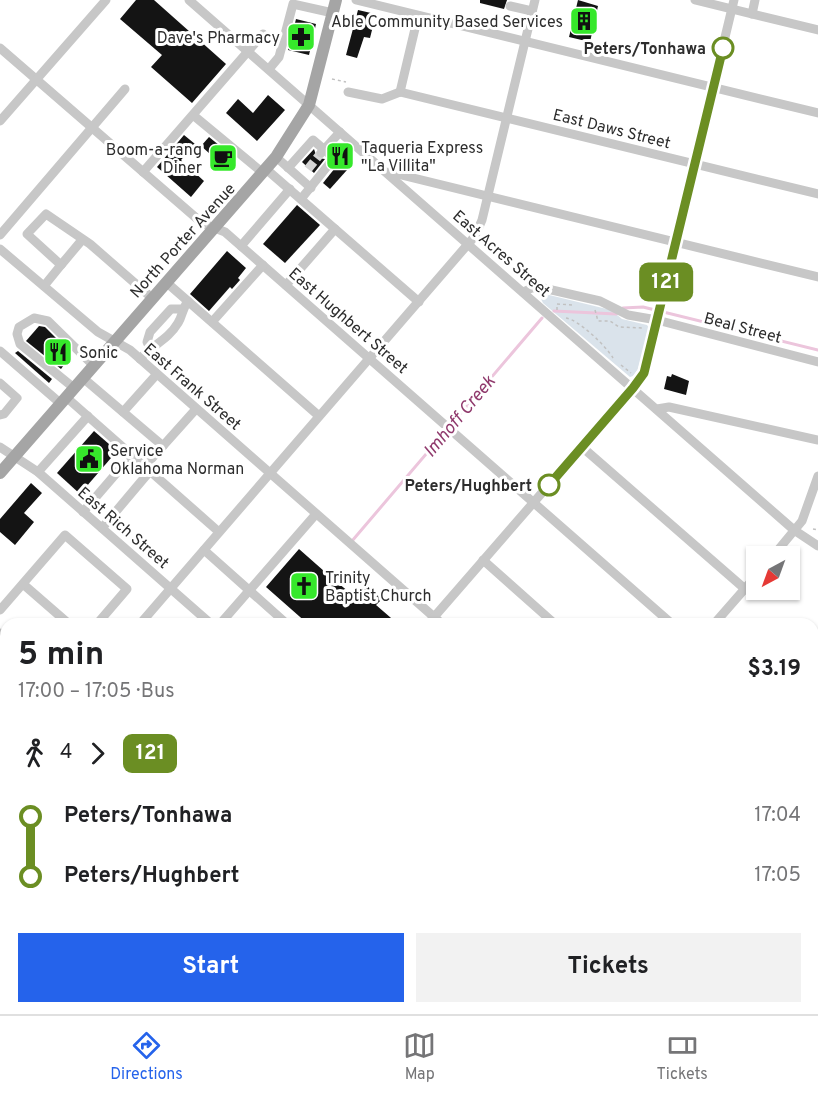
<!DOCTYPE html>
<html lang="en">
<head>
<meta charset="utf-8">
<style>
	:root { --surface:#fff; --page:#f2f2f2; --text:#202124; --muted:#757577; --line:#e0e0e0; --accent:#2563eb }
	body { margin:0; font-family:Overpass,sans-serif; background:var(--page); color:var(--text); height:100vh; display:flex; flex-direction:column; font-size:22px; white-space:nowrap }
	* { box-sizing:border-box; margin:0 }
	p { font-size:20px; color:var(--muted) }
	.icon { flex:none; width:33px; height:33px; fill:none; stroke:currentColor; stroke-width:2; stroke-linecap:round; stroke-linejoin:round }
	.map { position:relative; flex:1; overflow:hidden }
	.drawer { position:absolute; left:0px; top:618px; width:819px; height:396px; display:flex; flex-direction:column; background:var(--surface); border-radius:18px 18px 0 0; box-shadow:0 2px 4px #0004 }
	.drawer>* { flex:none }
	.badge { padding:0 12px; border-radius:9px; font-size:21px; line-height:39px }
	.needle { width:39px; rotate:221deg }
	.buttons { position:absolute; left:746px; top:546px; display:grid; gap:12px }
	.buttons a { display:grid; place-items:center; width:54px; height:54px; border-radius:0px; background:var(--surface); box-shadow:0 2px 4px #0004; font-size:30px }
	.map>.badge { position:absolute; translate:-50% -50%; box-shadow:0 0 0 3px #fff }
	.legs { display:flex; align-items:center; gap:9px; height:66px; padding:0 18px; font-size:20px }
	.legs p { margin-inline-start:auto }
	.head { display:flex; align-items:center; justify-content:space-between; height:102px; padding:0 18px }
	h1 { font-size:33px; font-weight:700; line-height:45px }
	.action { display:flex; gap:12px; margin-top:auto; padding:12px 18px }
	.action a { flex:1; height:69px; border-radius:0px; background:var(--accent); color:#fff; font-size:24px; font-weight:700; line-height:69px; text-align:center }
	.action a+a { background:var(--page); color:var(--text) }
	ul { padding:0 18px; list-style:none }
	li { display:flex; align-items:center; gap:21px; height:60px; font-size:22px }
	li i { display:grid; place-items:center; width:9px; height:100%; margin:0 8px; background:currentColor }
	li i::after { content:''; width:15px; height:15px; margin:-8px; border:4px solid; border-radius:50%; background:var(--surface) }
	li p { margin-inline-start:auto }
	li:first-child i { background:linear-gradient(#0000 50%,currentColor 0) }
	li:last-child i { background:linear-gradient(currentColor 50%,#0000 0) }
	.tabs { display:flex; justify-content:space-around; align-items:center; height:84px; border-top:2px solid var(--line); background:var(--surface); font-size:16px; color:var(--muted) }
	.tabs a { display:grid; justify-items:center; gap:3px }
	.tabs .current { color:var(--accent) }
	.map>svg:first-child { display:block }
	.green { fill:#dae3eb }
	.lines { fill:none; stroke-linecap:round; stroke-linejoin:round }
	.stream { stroke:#ecc5dc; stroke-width:3 }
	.building { fill:#141414 }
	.minor-tunnel { stroke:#d5d5d5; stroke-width:9; stroke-dasharray:9 4.5; stroke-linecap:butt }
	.path { stroke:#c1c1c1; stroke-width:1.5; stroke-dasharray:3 3; stroke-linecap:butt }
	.minor { stroke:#c7c7c7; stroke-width:9 }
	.major { stroke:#a5a5a5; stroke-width:12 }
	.rail-casing { stroke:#828282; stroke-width:5 }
	.rail { stroke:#fff; stroke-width:3; stroke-dasharray:9; stroke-linecap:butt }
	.line-1-casing { stroke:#fff; stroke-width:14 }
	.line-1 { stroke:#6b8e23; stroke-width:9 }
	.stop-1-dot { fill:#fff; stroke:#6b8e23; stroke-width:3 }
	.labels { text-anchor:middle; stroke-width:6; stroke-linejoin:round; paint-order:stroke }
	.poi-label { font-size:16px; fill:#2d2d2d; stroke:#fff; text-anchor:start }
	.stop-label { font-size:16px; font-weight:bold; fill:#2d2d2d; stroke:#fff; text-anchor:end }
	.street-label { font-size:16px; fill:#2d2d2d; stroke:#fff }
	.water-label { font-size:18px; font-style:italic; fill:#903a6d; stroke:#fff }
</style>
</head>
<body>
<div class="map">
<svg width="818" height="1014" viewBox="0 0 818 1014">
	<rect width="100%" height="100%" fill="#fff"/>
	<polygon class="green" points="545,294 611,310 622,319 647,325 649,328 638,369 633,376 630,377 543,303 541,299"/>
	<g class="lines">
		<g class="stream">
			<polyline points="554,311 616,314 623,308 643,307 818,350"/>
			<polyline points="352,541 542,318"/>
		</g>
	</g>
	<g class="building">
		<polygon points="136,0 154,0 226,64 192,103 151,67 162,55 120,19"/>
		<polygon points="480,0 507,0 504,9 480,3"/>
		<polygon points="578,0 598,6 590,42 569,37"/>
		<polygon points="358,10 371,13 369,25 373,26 370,38 364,37 357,58 346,55"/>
		<polygon points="296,19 316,24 309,55 288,50"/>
		<polygon points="268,95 285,110 257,141 226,113 238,99 253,113"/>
		<polygon points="184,135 195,144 181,160 204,181 191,197 157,167"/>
		<polygon points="209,137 235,158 226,168 201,146"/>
		<polygon points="314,149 317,158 325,159 314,173 302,162"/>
		<polygon points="339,163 347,170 330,189 323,183"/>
		<polygon points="297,205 320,225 285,263 263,244"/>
		<polygon points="227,251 246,268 238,278 240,280 232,289 230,287 209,311 190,294"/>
		<polygon points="39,326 45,327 72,354 61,369 26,341"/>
		<polygon points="18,351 52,379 49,383 15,353"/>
		<polygon points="672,374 689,381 686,395 664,389 667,376 671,377"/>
		<polygon points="94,431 117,451 80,494 57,473"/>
		<polygon points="31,483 42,493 24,513 34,522 15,545 0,532 0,519"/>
		<polygon points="299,549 333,579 336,574 342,579 338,583 355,597 366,585 382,599 376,605 398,624 308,624 266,587"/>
	</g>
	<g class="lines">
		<polyline class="minor-tunnel" points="308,169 321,153"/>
		<g class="path">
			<polyline points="332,79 346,82"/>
			<polyline points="557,310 557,304 573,305"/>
			<polyline points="595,310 598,321 610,321 619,327 643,328"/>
			<path d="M566,318c13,2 40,28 47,40"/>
			<polyline points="621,365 631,373"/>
			<polyline points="813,529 818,530"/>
			<polyline points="813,923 818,902"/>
			<polyline points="813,974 818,975"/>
			<polyline points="794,1014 795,1008"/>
		</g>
		<g class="minor">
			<polyline points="189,0 794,530 818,546"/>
			<polyline points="356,0 818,113"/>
			<polyline points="695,0 818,30"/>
			<polyline points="510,6 532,11"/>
			<polyline points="752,14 755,0"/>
			<polyline points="0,48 202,223 225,232 672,624"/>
			<polyline points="269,69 279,57 293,4 333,13"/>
			<polyline points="348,92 382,99 400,92"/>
			<polyline points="400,92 818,194"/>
			<polyline points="400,92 418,16"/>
			<polyline points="193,115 263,173"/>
			<polyline points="0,121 106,0"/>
			<polyline points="321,153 340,132"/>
			<polyline points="276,157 311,188"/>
			<polyline points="288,168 313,140 334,158 301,199"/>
			<polyline points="266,169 419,302"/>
			<polyline points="143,172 263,34"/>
			<polyline points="389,172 818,277"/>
			<polyline points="0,235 125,89"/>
			<polyline points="241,246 290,189"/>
			<polyline points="0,249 98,332 130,350 442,624"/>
			<polyline points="61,265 82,240"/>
			<polyline points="166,282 319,416"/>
			<polyline points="286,285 335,229"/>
			<polyline points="44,286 61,265 27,234 46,214 90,244 152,298"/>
			<polyline points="523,292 532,288 543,288 600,301 628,315 657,320 818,362"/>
			<polyline points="212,322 263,265"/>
			<polyline points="150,348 147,342 150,332 171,309 182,309"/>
			<polyline points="0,351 60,403"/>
			<path d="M140,359c12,-14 28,-19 38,-36 5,-8 4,-14 10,-22"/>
			<polyline points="83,378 163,446"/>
			<polyline points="0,383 17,398 4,414 0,415"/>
			<polyline points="74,388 20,344 17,334 19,327 34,318 48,321 93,365"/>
			<polyline points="66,397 219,532"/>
			<polyline points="657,409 669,407 818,440"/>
			<polyline points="123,412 157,374"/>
			<polyline points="0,447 38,472 211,624"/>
			<polyline points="582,447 745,589"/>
			<polyline points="145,466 196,409"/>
			<polyline points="38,472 88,416"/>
			<polyline points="83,512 132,455"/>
			<polyline points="102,528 150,471"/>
			<polyline points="204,550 287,624"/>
			<polyline points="773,556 802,521 818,476"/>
			<polyline points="483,560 555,624"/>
			<polyline points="23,584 69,624"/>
			<polyline points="0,610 65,535 127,589 97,624"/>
			<polyline points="140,624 475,236 482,220 535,0"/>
			<polyline points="220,624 316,514"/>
			<polyline points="428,624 633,388 644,373 734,0"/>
			<polyline points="714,624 756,576"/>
			<polyline points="0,633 6,638"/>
			<polyline points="0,698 6,691"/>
			<polyline points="0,742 6,735"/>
			<polyline points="0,784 6,778"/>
			<polyline points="0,822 6,828"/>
			<polyline points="813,827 818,806"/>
			<polyline points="813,882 818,862"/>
			<polyline points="0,916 6,922"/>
			<polyline points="0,1007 8,1014"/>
			<polyline points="105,1008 111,1014"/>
			<polyline points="211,1008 218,1014"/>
			<polyline points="317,1008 324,1014"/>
			<polyline points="422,1008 429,1014"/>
			<polyline points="530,1008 536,1014"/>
			<polyline points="646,1008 652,1014"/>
			<polyline points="87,1014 92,1008"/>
			<polyline points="372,1014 378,1008"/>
			<polyline points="711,1014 715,1008"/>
			<polyline points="768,1014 770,1008"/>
			<polyline points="781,1014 782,1008"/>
		</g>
		<polyline class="major" points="0,473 276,157 309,105 336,0"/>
		<g class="rail-casing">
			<g id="rail">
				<polyline points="813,716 818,695"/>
				<polyline points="741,1014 742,1008"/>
			</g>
		</g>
		<use href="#rail" class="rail"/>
	</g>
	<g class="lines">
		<g class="line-1-casing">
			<polyline id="line-1" points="549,485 633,388 644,373 723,48"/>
		</g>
		<use href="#line-1" class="line-1"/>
	</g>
	<defs>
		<g id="building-square" transform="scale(1.5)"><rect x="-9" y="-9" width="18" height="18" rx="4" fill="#36e82b" stroke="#fff"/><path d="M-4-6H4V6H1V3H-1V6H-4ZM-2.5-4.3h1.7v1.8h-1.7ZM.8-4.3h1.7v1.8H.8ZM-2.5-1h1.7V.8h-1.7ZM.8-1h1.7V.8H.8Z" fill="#111"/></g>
		<g id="pharmacy-square" transform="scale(1.5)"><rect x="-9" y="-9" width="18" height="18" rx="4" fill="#36e82b" stroke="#fff"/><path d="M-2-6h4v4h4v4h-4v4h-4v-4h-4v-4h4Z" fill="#111"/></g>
		<g id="restaurant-square" transform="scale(1.5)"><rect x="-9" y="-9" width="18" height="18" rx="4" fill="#36e82b" stroke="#fff"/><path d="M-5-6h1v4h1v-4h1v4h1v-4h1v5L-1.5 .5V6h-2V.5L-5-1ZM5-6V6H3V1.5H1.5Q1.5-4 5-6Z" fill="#111"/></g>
		<g id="cafe-square" transform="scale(1.5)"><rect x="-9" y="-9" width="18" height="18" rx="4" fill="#36e82b" stroke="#fff"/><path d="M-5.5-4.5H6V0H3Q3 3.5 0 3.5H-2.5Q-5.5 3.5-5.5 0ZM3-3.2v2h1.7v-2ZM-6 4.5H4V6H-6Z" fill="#111"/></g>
		<g id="civic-square" transform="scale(1.5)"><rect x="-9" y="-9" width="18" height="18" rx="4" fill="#36e82b" stroke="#fff"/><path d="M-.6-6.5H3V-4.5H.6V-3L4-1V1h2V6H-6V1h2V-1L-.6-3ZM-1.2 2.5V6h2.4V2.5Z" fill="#111"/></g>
		<g id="church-square" transform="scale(1.5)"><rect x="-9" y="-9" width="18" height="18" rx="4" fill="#36e82b" stroke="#fff"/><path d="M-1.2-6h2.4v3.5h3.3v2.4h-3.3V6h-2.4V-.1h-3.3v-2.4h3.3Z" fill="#111"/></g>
	</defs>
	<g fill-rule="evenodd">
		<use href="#building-square" x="584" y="21"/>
		<use href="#pharmacy-square" x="301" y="37"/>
		<use href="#restaurant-square" x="340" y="156"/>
		<use href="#cafe-square" x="223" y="158"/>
		<use href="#restaurant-square" x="58" y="352"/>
		<use href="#civic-square" x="89" y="459"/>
		<use href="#church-square" x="304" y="586"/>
	</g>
	<g class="stop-1-dot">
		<circle cx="723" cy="48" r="10"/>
		<circle cx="549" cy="485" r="10"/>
	</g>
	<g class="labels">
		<g class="poi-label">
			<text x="563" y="27" text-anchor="end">Able Community Based Services</text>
			<text x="280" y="43" text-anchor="end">Dave's Pharmacy</text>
			<text x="361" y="153">Taqueria Express<tspan x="361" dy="18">"La Villita"</tspan></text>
			<text x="202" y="155" text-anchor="end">Boom-a-rang<tspan x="202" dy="18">Diner</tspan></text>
			<text x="79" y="358">Sonic</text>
			<text x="110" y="456">Service<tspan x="110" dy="18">Oklahoma Norman</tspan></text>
			<text x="325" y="583">Trinity<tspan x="325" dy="18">Baptist Church</tspan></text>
		</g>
		<g class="stop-label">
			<text x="706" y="54">Peters/Tonhawa</text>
			<text x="532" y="491">Peters/Hughbert</text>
		</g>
		<g class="street-label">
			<text transform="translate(612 128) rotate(14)" y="6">East Daws Street</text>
			<text transform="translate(182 240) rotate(-48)" y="6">North Porter Avenue</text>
			<text transform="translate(502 253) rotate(41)" y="6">East Acres Street</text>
			<text transform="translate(349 320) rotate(41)" y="6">East Hughbert Street</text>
			<text transform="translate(743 327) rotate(15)" y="6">Beal Street</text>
			<text transform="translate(193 386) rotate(41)" y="6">East Frank Street</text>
			<text transform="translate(124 527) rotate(41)" y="6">East Rich Street</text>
		</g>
		<g class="water-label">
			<text transform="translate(459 416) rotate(-50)" y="6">Imhoff Creek</text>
		</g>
	</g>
</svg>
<div class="buttons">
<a><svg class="needle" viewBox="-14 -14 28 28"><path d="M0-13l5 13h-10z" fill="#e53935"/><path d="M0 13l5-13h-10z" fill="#757577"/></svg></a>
</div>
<b class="badge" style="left:666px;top:282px;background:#6b8e23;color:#fff">121</b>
<section class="drawer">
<div class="head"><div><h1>5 min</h1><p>17:00 – 17:05 · Bus</p></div><b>$3.19</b></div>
<div class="legs"><svg class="icon" aria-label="walk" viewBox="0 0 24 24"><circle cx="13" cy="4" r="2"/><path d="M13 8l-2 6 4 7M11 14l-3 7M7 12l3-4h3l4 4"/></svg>4<svg class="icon" aria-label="forward" viewBox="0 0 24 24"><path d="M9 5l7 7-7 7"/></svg><b class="badge" style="background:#6b8e23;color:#fff">121</b></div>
<ul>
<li><i style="color:#6b8e23"></i><b>Peters/Tonhawa</b><p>17:04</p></li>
<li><i style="color:#6b8e23"></i><b>Peters/Hughbert</b><p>17:05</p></li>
</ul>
<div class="action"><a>Start</a><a>Tickets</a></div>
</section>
</div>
<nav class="tabs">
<a class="current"><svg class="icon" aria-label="directions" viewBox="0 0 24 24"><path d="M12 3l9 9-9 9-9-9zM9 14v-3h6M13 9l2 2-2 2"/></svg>Directions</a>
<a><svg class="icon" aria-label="map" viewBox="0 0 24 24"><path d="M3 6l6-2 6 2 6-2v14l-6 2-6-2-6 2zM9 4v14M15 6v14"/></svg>Map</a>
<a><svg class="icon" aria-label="tickets" viewBox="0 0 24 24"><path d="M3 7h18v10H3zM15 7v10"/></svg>Tickets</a>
</nav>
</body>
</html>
